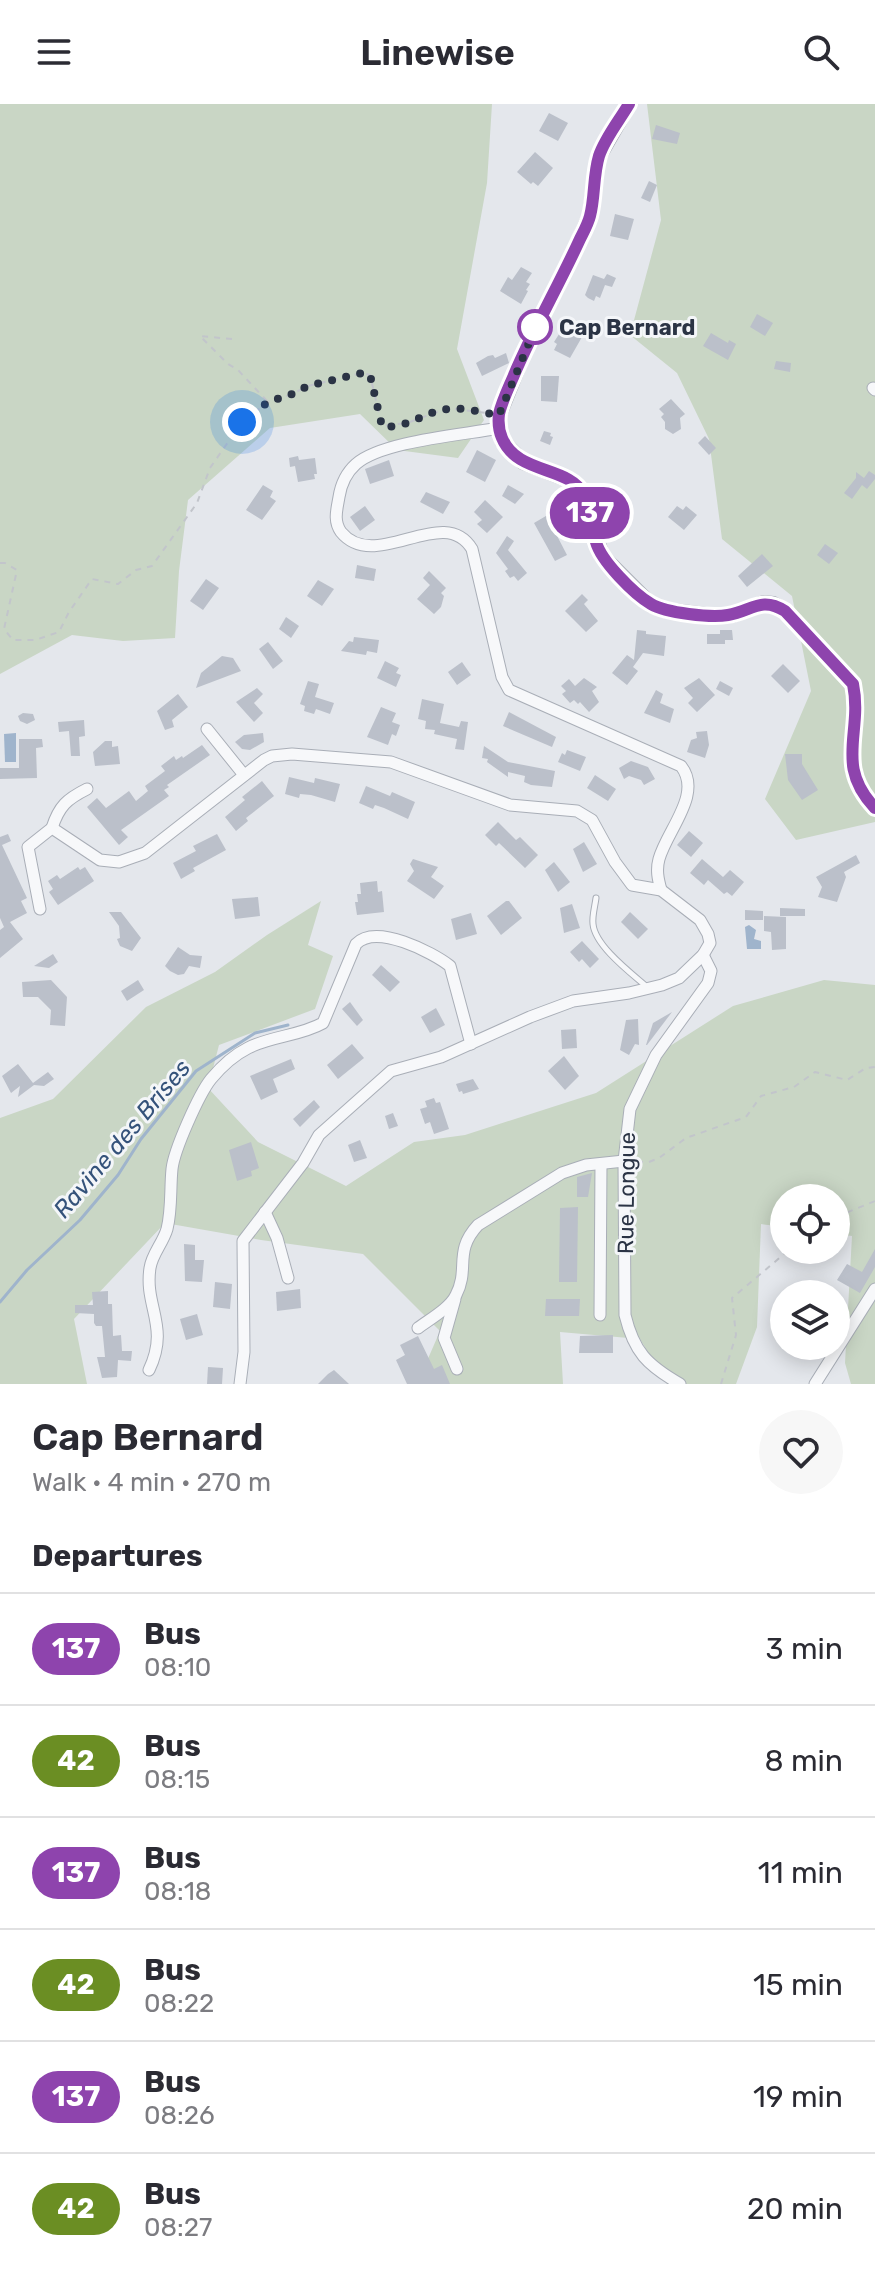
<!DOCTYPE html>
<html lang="en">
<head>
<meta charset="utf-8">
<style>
	:root { --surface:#fff; --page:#f7f7f7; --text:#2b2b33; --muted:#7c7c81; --line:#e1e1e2 }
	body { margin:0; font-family:Rubik,sans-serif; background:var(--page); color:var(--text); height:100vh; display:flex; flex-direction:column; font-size:30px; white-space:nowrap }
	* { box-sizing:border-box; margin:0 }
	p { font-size:26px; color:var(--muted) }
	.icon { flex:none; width:44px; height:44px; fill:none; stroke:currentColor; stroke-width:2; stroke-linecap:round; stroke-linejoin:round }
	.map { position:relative; height:1280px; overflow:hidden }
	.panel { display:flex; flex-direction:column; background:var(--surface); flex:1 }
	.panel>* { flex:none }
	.badge { padding:0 16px; border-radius:26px; font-size:28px; line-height:52px }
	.tools { position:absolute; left:770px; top:1080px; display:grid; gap:16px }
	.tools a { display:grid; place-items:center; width:80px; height:80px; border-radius:50%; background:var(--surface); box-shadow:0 4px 20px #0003; font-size:40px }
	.you { position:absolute; width:40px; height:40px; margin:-20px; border:6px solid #fff; border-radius:50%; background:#1a73e8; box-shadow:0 0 0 12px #1a73e833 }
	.map>.badge { position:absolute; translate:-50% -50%; box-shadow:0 0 0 4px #fff }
	h2 { padding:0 32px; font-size:30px; line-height:72px }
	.round { display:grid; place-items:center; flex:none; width:84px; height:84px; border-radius:42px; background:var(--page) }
	.summary { display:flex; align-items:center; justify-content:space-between; height:136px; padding:0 32px }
	h1 { font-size:38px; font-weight:600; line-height:60px }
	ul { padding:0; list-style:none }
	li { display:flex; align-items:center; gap:24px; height:112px; padding:0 32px; border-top:2px solid var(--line) }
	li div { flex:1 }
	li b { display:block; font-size:30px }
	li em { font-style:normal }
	li .badge { min-width:88px; font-weight:700; text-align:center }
	header { display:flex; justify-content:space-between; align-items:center; height:104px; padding:0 32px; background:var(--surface); font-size:36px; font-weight:600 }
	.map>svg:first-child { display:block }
	.green { fill:#c9d6c5 }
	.water { fill:#9fb4cc }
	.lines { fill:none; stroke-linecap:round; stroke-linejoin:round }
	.stream { stroke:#9fb4cc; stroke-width:3 }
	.building { fill:#bbc0ca }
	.service-casing { stroke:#a9aeb7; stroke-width:7 }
	.minor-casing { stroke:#a9aeb7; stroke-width:13 }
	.tertiary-casing { stroke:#a9aeb7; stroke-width:16 }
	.path { stroke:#c2c5cb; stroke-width:2; stroke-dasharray:6 6; stroke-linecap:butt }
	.service { stroke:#f7f8fa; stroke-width:5 }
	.minor { stroke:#f7f8fa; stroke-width:11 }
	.tertiary { stroke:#f7f8fa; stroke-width:14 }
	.line-casing { stroke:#fff; stroke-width:18 }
	.line { stroke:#8e44ad; stroke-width:12 }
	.walk { stroke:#2b3445; stroke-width:8; stroke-dasharray:0 14.4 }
	.stop-dot { fill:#fff; stroke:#8e44ad; stroke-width:4 }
	.labels { text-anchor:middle; stroke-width:6; stroke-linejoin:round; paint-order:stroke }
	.stop-label { font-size:22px; font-weight:bold; fill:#2b3445; stroke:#f4f6f9; text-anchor:start }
	.street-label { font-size:22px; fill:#2b3445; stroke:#f4f6f9 }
	.water-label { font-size:24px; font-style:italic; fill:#34527a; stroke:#f4f6f9 }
</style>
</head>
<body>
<header><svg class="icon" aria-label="menu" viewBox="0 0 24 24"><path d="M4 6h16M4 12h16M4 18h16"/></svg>Linewise<svg class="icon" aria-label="search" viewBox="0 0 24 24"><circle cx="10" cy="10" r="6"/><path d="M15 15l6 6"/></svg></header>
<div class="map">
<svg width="875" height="1280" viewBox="0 0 875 1280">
	<rect width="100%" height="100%" fill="#e4e7ec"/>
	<g class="green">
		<polygon points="0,0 492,0 487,79 457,245 484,316 458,354 397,346 360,310 270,324 188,396 179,467 175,534 123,537 72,531 0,570"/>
		<polygon points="647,0 875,0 875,718 796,736 765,695 811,587 792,492 722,435 709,335 677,269 630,231 661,116"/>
		<polygon points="321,797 308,841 333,852 315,905 219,941 208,984 258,1038 346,1082 414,1038 465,1031 596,989 733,902 824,876 875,881 875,1280 851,1280 845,1259 852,1132 836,1130 836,1094 784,1094 784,1123 761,1120 757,1223 736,1280 667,1280 640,1235 560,1228 563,1280 417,1280 440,1227 363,1150 261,1136 165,1119 74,1215 87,1280 0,1280 0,1014 53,995 146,903 215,868 267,831"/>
	</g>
	<g class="water">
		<polygon points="16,629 16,658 5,658 4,630"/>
		<polygon points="749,821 756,826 754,835 761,837 761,845 747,845 745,823"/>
	</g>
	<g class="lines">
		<polyline class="stream" points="0,1198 27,1166 80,1116 118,1071 141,1035 196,967 255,929 288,921"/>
	</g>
	<g class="building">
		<polygon points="549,9 568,19 558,37 539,27"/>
		<polygon points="656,21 680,29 677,40 652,35"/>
		<polygon points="535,48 553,64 538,82 533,78 531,80 517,68"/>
		<polygon points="649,77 657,81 650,98 641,94"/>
		<polygon points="615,110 634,115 628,136 610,132"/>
		<polygon points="521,163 532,169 526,178 530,180 526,186 528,187 521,200 500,187 508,173 512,176"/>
		<polygon points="607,170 616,174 612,183 605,181 600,194 596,192 594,197 588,194 585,191 593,171 604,175"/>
		<polygon points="757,210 773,219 765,232 750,223"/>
		<polygon points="561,227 571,232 574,228 582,233 570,254 554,246 557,240 554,238"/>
		<polygon points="711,229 728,239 729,236 736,240 728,256 703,242"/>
		<polygon points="506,249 509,259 482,272 476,259 488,252 493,251 495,254"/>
		<polygon points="776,257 791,259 790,268 774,265"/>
		<polygon points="541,272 559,272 557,298 541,297"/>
		<polygon points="671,295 685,310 680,314 681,325 673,330 665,325 665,318 661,313 664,310 659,305"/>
		<polygon points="544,327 551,329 550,332 553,333 550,341 540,337"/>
		<polygon points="705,332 716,344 709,351 698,339"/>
		<polygon points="477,346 496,356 485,378 466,368"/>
		<polygon points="298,352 299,356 315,354 317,370 314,370 315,375 298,378 295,362 290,363 289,354"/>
		<polygon points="389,356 394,372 370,380 365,365"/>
		<polygon points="869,367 875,371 875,375 867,385 862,381 852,395 844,389 856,374 856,368 864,374"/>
		<polygon points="263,381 273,387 270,393 276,397 262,416 246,406"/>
		<polygon points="508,381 524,390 515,400 502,392"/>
		<polygon points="426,388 450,398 443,410 420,398"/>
		<polygon points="485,396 503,413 487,429 477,420 482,416 474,408"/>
		<polygon points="365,402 375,416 360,427 350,413"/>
		<polygon points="677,402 683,406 686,402 697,411 684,426 668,413"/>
		<polygon points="551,409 560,423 554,426 567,451 555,457 534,419"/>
		<polygon points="507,432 514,437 508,446 527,469 518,477 514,472 510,474 505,467 508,465 496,449"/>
		<polygon points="825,440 838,449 829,460 817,451"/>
		<polygon points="762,450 773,462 747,483 738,472"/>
		<polygon points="357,461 376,465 374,477 355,474"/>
		<polygon points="429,467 446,484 441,489 444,492 441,503 434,510 417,495 430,481 423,474"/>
		<polygon points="206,475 219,484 203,506 190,497"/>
		<polygon points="318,476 334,485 322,502 307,492"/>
		<polygon points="582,490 588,496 584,500 598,517 586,528 565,507"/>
		<polygon points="286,513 299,522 291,534 279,525"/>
		<polygon points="637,526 646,527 646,530 666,532 664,552 643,549 633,563 638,567 627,581 612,569 627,551 634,556"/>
		<polygon points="720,526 732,526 733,536 725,536 725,540 707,540 707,530 720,530"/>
		<polygon points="354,533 379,536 377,549 367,547 366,551 341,547 349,537 353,538"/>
		<polygon points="268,538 283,557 273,565 259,545"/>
		<polygon points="222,552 233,554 241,567 196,584 201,569"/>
		<polygon points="385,557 399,564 396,569 401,571 396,583 377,574"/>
		<polygon points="462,558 471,571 457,581 448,568"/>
		<polygon points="783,560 800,577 788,589 771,572"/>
		<polygon points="584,574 597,583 592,587 599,598 589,608 580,598 578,600 574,596 570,599 562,590 566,587 561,582 569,575 575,582"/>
		<polygon points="699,574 715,591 697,608 688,599 693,594 684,584"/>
		<polygon points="308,577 319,580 315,593 334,599 330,610 316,605 314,610 304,607 305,602 300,600"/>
		<polygon points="720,577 733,584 729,592 716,585"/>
		<polygon points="257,584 263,590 254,599 263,609 254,618 236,598"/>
		<polygon points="656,586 663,590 660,599 674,605 670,619 644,609"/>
		<polygon points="178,590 188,603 172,616 174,623 165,626 157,607"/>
		<polygon points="422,595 444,600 440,619 459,623 461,617 468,618 464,646 455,645 457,635 434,630 435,626 425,625 426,617 418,615"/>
		<polygon points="381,603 396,609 392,618 400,621 396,632 392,630 388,641 367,633"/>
		<polygon points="509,608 556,633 552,643 503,622"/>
		<polygon points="23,609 33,610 35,616 27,620 20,617 18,612"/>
		<polygon points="84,616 85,632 79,633 80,652 71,652 69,627 59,628 58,618"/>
		<polygon points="707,627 709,641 705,654 687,648 691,636 697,634 696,628"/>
		<polygon points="263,629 264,638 250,646 242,645 235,638 244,631"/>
		<polygon points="19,635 42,635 43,643 36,644 37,674 0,675 0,664 19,664"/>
		<polygon points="105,637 112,637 112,643 118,642 120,660 95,662 93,648"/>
		<polygon points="202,641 210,651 167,681 169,683 164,686 169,692 121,726 128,733 119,741 87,703 97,694 106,704 129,687 136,697 148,687 145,682 165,667 161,662 174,652 176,656 182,652 183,654"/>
		<polygon points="484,642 508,658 555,667 552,683 531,681 524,678 525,672 508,668 508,673 487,658 488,655 482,654"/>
		<polygon points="567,646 586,653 580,667 558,658 562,649 565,651"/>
		<polygon points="785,650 802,650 802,660 818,686 802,696 788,676"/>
		<polygon points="631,657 648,663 655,675 644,681 641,676 629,672 624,675 619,664"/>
		<polygon points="595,671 616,685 608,697 587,684"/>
		<polygon points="289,673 314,679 315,674 340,680 335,698 311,691 300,690 299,694 285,690"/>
		<polygon points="262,677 274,692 246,714 248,717 236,727 225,713 245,696 242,693"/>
		<polygon points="366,682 390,692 392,688 415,698 408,715 384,704 375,701 373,705 359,699"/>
		<polygon points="498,718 516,736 520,733 538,751 525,764 499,739 496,742 485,731"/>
		<polygon points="689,727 703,739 691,753 677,741"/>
		<polygon points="8,730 11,737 2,741 27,794 21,797 27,809 10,818 23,835 0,854 0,826 4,823 0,814 0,733"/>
		<polygon points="217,730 226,746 193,764 195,767 181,775 173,759 196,747 193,742"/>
		<polygon points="584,738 597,760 583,768 573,745"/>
		<polygon points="856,751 860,759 844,768 846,773 837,798 818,793 822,783 816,773"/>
		<polygon points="413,755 438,763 431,773 444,782 434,795 407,777 414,767 410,760"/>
		<polygon points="702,755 723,773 730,766 744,778 732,792 727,788 724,790 708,776 704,781 690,769"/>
		<polygon points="554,758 570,778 558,788 545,766"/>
		<polygon points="78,763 80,766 85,763 94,777 58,801 49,788 53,785 48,777 57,771 60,775"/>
		<polygon points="377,777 378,788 382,787 384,808 357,811 355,798 358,798 357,790 361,790 360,779"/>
		<polygon points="258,793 260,812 235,815 232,795"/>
		<polygon points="506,797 509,797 522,814 501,831 487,812"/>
		<polygon points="572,800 580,824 564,829 560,804"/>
		<polygon points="780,804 805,805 805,812 780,812"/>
		<polygon points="745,806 763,807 763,816 745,816"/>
		<polygon points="109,808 121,808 141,834 132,847 120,842 117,835 120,834 119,822"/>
		<polygon points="630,808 648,825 638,835 621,818"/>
		<polygon points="471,809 477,830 456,836 451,815"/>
		<polygon points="764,812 786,813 786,845 772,846 771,828 764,827"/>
		<polygon points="582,837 599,855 590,864 582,855 579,858 570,848"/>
		<polygon points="178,843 190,851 202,852 200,864 189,862 184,870 178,871 170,867 165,862"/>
		<polygon points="53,850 58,858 49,864 34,862"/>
		<polygon points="381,861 400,878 390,888 372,871"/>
		<polygon points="51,876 67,893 65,922 50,921 51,906 38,893 23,893 22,878"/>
		<polygon points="138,876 144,886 127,897 121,887"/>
		<polygon points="350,898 363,916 357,922 342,905"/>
		<polygon points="436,904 445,921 430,929 421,913"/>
		<polygon points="672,908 647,941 646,941 653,919"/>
		<polygon points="638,915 639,941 635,940 629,951 620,946 626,916"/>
		<polygon points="576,925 577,944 562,945 561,926"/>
		<polygon points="352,940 364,954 338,975 327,961"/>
		<polygon points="564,952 579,972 565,986 548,967"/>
		<polygon points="291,955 295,965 273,975 278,988 261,996 250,972"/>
		<polygon points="18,960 33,979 48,968 54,975 44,982 34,981 18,993 20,982 11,989 2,972"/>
		<polygon points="473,975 479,985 463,990 462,987 459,988 456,980"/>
		<polygon points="434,994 436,999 440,998 449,1025 434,1030 430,1018 425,1020 420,1005 427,1003 425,997"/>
		<polygon points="314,996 320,1003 300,1023 293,1015"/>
		<polygon points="393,1009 398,1022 389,1025 385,1012"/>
		<polygon points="360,1036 367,1054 354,1058 348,1041"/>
		<polygon points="251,1038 259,1064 251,1067 252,1072 237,1077 229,1046"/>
		<polygon points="592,1069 588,1093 577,1093 577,1073"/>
		<polygon points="578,1103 577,1178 559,1178 560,1104"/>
		<polygon points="184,1140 195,1141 195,1156 204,1156 202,1178 185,1177"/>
		<polygon points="875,1145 875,1163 860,1189 837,1176 847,1160 862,1168"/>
		<polygon points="215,1178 232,1180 230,1205 213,1203"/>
		<polygon points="300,1185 301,1204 277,1207 276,1188"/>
		<polygon points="108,1187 108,1200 112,1200 113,1232 121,1231 122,1247 132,1247 131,1257 118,1256 117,1273 102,1274 97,1253 105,1253 102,1222 96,1222 94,1219 94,1210 75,1209 75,1201 93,1201 92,1188"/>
		<polygon points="546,1195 580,1195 579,1212 545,1212"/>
		<polygon points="197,1210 203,1231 186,1236 180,1215"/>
		<polygon points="613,1231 613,1249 579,1249 580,1232"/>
		<polygon points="418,1232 434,1265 442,1261 450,1280 407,1280 396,1256 405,1251 400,1241"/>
		<polygon points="208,1263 223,1264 222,1280 207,1280"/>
		<polygon points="334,1266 349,1280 318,1280 328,1270"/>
	</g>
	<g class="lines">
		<g class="service-casing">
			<path id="service" d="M596,794c-1,8 -4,18 -3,26 2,22 38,49 54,63"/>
		</g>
		<g class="minor-casing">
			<g id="minor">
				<polyline points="873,284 875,286"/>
				<path d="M499,324c-36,7 -117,13 -143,36 -10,9 -15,20 -17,33 -2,12 -6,24 2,35 34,42 103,-30 131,17l30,128 7,13 172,76c22,28 -14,64 -22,93 -3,11 -1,20 2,31"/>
				<polyline points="207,625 244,671"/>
				<path d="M52,724c7,-22 15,-29 35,-39"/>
				<polyline points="40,805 28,743 52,724 100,756 119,758 145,749 264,656 272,652 292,650 391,658 510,701 577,707 592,716 615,758 632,781 661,786 700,816 708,830 710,839 703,851 679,874 662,881 629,889 573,897 530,913 441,953 391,967 319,1031 303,1059 243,1137 244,1248 240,1280"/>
				<polyline points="265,1108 277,1134 288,1174"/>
				<polyline points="455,1195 444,1234 457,1265"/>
				<polyline points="600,1211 601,1060"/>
				<path d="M418,1224c12,-9 32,-20 38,-33 14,-27 -3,-43 22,-70l84,-52 24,-8 38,-4"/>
				<path d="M149,1266c21,-44 -5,-63 1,-102 2,-14 13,-25 17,-39 5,-20 3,-40 5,-60 2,-19 27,-75 39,-90 10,-12 23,-24 37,-31 23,-12 52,-12 75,-25l33,-79c20,-21 76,8 94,22l21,78"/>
				<path d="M680,1280c-33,-19 -46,-32 -55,-69l-1,-154 6,-52 26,-54 52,-72 3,-12 -8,-16"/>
				<polyline points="815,1280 875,1185"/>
			</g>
		</g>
		<g class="tertiary-casing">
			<path id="tertiary" d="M629,0l-31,54 -8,58 -33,72 -28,52 -30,75v13l4,14 20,20 41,16 17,12 21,66 49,49 14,5 49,6 18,-1 32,-12 9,1 12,7 68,73c10,50 -20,81 22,124"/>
		</g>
		<g class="path">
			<polyline points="232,235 200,232 228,260 238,266 267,297"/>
			<polyline points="0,459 5,459 17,466 4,525 13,536 35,536 59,528 69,508 92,475 118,480 136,466 152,462 197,399 210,364 242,318 268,298 290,291 308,282 362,269 370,271 382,322 407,319 448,304 486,309"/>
			<polyline points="637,1058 649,1058 659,1054 686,1034 746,1013 761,992 794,983 815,968 847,976 866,964 875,963"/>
			<polyline points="836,1113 875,1097"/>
			<polyline points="721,1280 736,1231 732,1194 789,1146"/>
		</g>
		<use href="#service" class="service"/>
		<use href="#minor" class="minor"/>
		<use href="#tertiary" class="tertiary"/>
	</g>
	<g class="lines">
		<g class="line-casing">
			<path id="line" d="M629,0c-10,17 -24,34 -30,52 -6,20 -4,41 -9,60 -2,8 -6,15 -10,23 -21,46 -46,89 -66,136 -5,12 -12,26 -15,39 -1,8 0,17 3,24 15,37 67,27 82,57 7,14 7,31 12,47 5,19 38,52 55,62 15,9 60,14 77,11 24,-4 33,-19 57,-4l68,73c10,49 -19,81 22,124"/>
		</g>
		<use href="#line" class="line"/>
		<path class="walk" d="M242,318l26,-20 22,-7 18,-9 54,-13 8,2 12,51c24,4 45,-16 67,-17 16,-2 34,4 50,6l39,-94 -3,6"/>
	</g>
	<circle class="stop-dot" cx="535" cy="223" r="16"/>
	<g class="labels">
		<g class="stop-label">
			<text x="559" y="231">Cap Bernard</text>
		</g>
		<g class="street-label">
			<text transform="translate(626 1089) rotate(-89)" y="8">Rue Longue</text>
		</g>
		<g class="water-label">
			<text transform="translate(122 1035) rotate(-50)" y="8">Ravine des Brises</text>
		</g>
	</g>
</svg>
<div class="tools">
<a><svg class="icon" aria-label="locate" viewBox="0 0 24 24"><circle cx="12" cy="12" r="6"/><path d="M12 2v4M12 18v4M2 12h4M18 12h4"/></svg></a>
<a><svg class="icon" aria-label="layers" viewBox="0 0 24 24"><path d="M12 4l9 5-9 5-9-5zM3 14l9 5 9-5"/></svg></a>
</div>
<div class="you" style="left:242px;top:318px"></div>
<b class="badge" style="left:590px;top:409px;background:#8e44ad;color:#fff">137</b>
</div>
<section class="panel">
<div class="summary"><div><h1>Cap Bernard</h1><p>Walk · 4 min · 270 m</p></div><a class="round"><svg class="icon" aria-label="heart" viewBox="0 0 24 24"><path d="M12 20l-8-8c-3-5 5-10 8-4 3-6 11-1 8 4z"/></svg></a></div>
<h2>Departures</h2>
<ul>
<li><span class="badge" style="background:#8e44ad;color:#fff">137</span><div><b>Bus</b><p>08:10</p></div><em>3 min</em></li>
<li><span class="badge" style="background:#6b8e23;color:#fff">42</span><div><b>Bus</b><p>08:15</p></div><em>8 min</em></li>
<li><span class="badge" style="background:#8e44ad;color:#fff">137</span><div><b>Bus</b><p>08:18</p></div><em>11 min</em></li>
<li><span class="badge" style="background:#6b8e23;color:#fff">42</span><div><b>Bus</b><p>08:22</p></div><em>15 min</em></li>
<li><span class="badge" style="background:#8e44ad;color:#fff">137</span><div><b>Bus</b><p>08:26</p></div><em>19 min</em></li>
<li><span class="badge" style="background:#6b8e23;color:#fff">42</span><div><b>Bus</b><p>08:27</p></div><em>20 min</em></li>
</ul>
</section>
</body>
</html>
